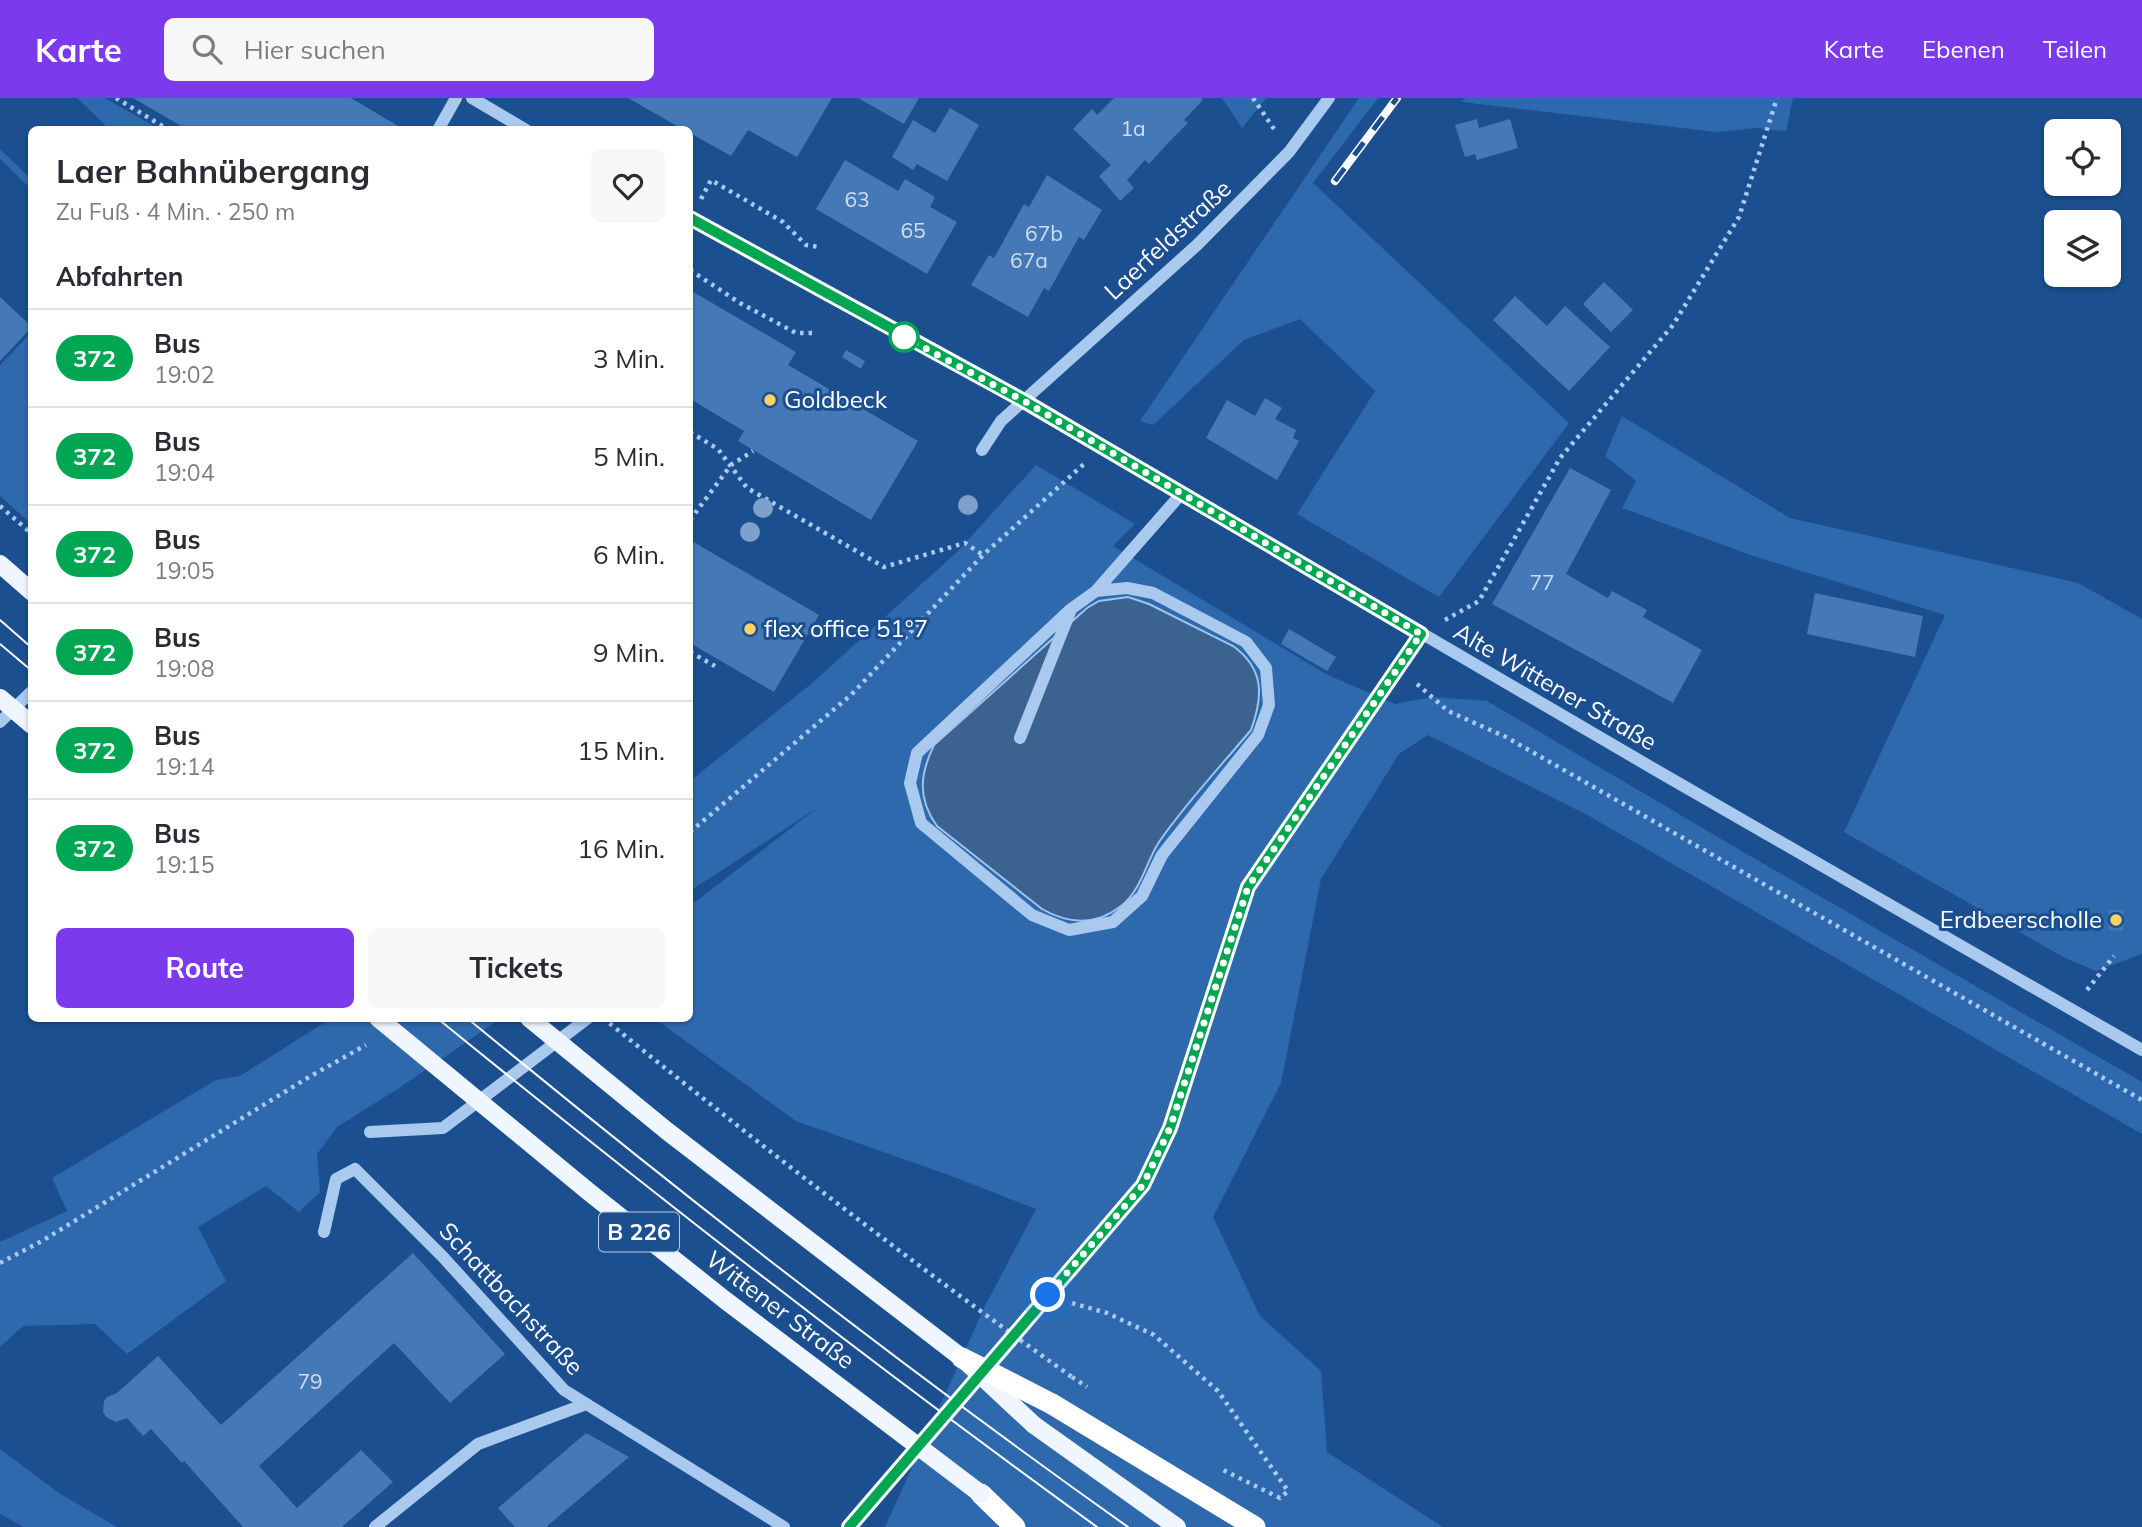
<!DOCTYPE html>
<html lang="de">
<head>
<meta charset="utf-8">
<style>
	:root { --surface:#fff; --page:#f7f7f7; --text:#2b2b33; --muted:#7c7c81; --line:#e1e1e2; --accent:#7c3aed }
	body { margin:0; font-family:Mulish,sans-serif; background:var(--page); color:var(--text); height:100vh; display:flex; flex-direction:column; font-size:26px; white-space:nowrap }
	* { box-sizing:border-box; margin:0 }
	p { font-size:23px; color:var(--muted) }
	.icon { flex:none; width:38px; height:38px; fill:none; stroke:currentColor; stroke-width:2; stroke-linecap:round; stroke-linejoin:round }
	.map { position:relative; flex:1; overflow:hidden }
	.drawer { position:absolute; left:28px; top:28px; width:665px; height:896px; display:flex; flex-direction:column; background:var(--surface); border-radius:10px; box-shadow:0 2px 5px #0004 }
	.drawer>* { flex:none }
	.badge { padding:0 14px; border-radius:23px; font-size:24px; line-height:46px }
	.fabs { position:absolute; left:2044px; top:21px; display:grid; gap:14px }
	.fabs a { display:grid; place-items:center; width:77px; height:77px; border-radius:10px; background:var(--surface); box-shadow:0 2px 5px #0004; font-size:35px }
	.you { position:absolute; width:35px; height:35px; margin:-18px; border:5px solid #fff; border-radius:50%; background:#1a73e8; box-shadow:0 0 0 10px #1a73e833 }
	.map>.badge { position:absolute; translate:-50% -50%; box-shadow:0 0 0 4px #fff }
	h2 { padding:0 28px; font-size:26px; line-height:63px }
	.round { display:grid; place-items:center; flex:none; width:74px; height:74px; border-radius:10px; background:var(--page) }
	.headline { display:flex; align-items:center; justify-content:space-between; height:119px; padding:0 28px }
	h1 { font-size:33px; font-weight:700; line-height:52px }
	.action { display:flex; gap:14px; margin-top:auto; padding:14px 28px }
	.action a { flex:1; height:80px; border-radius:10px; background:var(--accent); color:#fff; font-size:28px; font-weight:700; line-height:80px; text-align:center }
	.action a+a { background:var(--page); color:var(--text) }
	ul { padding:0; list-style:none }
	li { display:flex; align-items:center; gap:21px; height:98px; padding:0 28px; border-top:2px solid var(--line) }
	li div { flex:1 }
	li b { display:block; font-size:26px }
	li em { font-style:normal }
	li .badge { min-width:77px; font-weight:700; text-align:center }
	header { display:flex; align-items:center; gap:42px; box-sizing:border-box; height:98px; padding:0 35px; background:var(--accent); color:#fff }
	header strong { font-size:33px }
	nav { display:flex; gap:38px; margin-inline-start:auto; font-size:24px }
	.search { width:490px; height:63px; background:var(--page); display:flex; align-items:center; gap:18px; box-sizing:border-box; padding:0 24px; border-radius:10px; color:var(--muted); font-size:26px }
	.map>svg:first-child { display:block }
	.green { fill:#2e69ad }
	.water { fill:#3c6290; stroke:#9cc4f0; stroke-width:2 }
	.building { fill:#4478b7 }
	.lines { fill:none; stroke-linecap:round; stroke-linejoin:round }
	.path { stroke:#a9c9ee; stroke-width:4.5; stroke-dasharray:3.5 5; stroke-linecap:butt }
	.minor { stroke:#a9c9ee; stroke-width:12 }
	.major { stroke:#f0f6ff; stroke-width:18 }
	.highway { stroke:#fff; stroke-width:21 }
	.tram { stroke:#fff; stroke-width:2 }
	.rail-casing { stroke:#fff; stroke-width:8 }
	.rail { stroke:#1b4f8f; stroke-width:5; stroke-dasharray:16; stroke-linecap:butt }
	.path-bridge { stroke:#a9c9ee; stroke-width:4.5; stroke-dasharray:3.5 5; stroke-linecap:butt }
	.major-bridge { stroke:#f0f6ff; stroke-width:18 }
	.highway-bridge { stroke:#fff; stroke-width:21 }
	.tree { fill:#7ea0ca }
	.line-casing { stroke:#fff; stroke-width:16 }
	.line { stroke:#00a651; stroke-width:10 }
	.walk { stroke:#fff; stroke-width:7; stroke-dasharray:0 12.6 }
	.stop-dot { fill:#fff; stroke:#00a651; stroke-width:3.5 }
	.poi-dot { fill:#ffd166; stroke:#1b4f8f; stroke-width:2.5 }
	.labels { text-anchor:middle; stroke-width:6; stroke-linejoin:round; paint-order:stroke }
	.number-label { font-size:21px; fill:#d0dded }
	.shield { fill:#1b4f8f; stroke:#bbcadd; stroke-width:2 }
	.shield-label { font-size:23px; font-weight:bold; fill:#fff }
	.street-label { font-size:24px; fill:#fff; stroke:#1b4f8f }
	.poi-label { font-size:24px; fill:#fff; stroke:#1b4f8f; text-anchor:start }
</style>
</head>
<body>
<header>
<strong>Karte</strong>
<div class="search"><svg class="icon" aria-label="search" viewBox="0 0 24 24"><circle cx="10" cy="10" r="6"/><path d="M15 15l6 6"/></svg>Hier suchen</div>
<nav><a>Karte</a><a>Ebenen</a><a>Teilen</a></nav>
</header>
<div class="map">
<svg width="2142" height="1429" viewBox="0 0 2142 1429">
	<rect width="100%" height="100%" fill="#1b4f8f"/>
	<g class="green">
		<polygon points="77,0 105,0 159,31 109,31"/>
		<polygon points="1222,0 1266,0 1242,30"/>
		<polygon points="1359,0 1378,0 1313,85 1569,325 1439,499 1297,416 1375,293 1300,221 1244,242 1153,327 1140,323"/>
		<polygon points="1465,0 1793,0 1786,33 1757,30 1716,34 1462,4"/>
		<polygon points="0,51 31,81 31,91 0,61"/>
		<polygon points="31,235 31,426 0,398 0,267"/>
		<polygon points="1622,318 1790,420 2078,485 2142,521 2142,856 2096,873 2065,860 1844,734 1945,517 1753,458 1622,410 1636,383 1605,358"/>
		<polygon points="1036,367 1135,426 1113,448 1326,576 1395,606 1433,599 1487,603 1745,755 2142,984 2142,1036 1589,718 1428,637 1399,656 1321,781 1281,985 1213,1119 1260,1218 1321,1273 1327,1354 1443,1429 885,1429 985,1208 1036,1111 954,1079 796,1023 655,921 690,920 690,808 817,710 690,793 690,683 811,586 957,454"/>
		<polygon points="330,921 500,921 396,992 337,1029 317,1056 320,1094 299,1114 266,1088 198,1129 226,1183 127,1256 95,1226 23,1228 0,1249 0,1144 67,1113 52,1080 216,982 240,978"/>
		<polygon points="0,1351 59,1395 117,1429 24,1429 0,1416"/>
	</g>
	<path class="water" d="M1128,499l21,7 84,42c32,23 30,51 18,84 -31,37 -65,73 -92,112 -13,20 -18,49 -38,64 -25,20 -53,18 -79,3l-105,-83c-20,-28 -17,-52 -3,-81l153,-137 12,-7z"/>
	<g class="building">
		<polygon points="133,0 351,0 405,32 188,32"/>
		<polygon points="628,0 832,0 797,59 748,32 731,58 690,35 690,32 684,32"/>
		<polygon points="858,0 919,0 904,26"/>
		<polygon points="1114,0 1201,0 1203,2 1184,22 1188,25 1168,45 1149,66 1145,62 1127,82 1134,90 1120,103 1099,78 1111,67 1073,31 1092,11 1097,17"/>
		<polygon points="950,10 979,27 947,83 917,66 913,72 892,59 913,22 935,35"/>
		<polygon points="1477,21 1479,30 1510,21 1518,50 1477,62 1475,56 1465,59 1455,27"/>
		<polygon points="845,62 898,93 905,81 935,99 930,109 957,124 927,176 816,111"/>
		<polygon points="1047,77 1102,112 1084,142 1079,139 1049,193 1044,190 1028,219 971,187 989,157 994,160 1024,106 1029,109"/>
		<polygon points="1604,184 1633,212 1611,234 1583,206"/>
		<polygon points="690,192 796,254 788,267 918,343 871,422 738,343 744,333 690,301"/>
		<polygon points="1515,198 1547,228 1565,208 1610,249 1569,293 1493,222"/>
		<polygon points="0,199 32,229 0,263"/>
		<polygon points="846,252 865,263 861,271 842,259"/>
		<polygon points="1265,300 1282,310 1275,321 1296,332 1293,340 1299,343 1277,382 1206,340 1227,302 1255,318"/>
		<polygon points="1570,370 1611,392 1566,476 1608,500 1612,493 1647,512 1643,519 1702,552 1673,605 1492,506"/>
		<polygon points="690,442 819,517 774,594 690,545"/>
		<polygon points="1815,495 1923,518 1915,559 1807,536"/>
		<polygon points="1289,531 1336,559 1327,573 1281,546"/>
		<polygon points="2109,812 2124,812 2123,833 2109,832"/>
		<polygon points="413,1155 505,1256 450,1305 394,1245 259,1368 297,1410 361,1352 393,1384 342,1429 243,1429 184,1363 182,1365 151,1331 143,1338 127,1320 116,1324 106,1319 103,1314 104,1303 107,1299 117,1295 158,1258 221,1327"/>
		<polygon points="586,1335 629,1359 546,1429 515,1429 498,1410"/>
	</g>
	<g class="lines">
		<g class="path">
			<polyline points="116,0 169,32"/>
			<polyline points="1253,0 1276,34"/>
			<polyline points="701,101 711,82 783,124 806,147 819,149"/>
			<polyline points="690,172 740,205 796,235 814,235"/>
			<polyline points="690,334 718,351 747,390 884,469 965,445 983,457"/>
			<polyline points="0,408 32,436"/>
			<polyline points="690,422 731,367 753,353"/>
			<polyline points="1445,522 1479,503 1560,360 1673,227 1739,119 1777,0"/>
			<polyline points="690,554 715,568"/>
			<polyline points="1417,586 1448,613 1506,639 2142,1002"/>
			<polyline points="690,734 851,597 983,457 1084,366"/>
			<polyline points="2087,892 2114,858"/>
			<polyline points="0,1165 42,1143 309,979 366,947"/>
			<polyline points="1072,1205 1107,1215 1154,1237 1218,1293 1288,1393 1280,1400 1219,1370"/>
			<polyline points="1072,1279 1087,1289"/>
		</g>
		<g class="minor">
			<polyline points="472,0 526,32"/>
			<polyline points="438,32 456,0"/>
			<polyline points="690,120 1024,303 1654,671 2142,952"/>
			<polyline points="982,352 1001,323 1197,147 1289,54 1329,0"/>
			<polyline points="1096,493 1127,490 1153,495 1246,544 1266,570 1269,607 1258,637 1162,757 1142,798 1113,824 1069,832 1032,817 921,725 910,685 917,655 1071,511 1096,493 1182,395"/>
			<polyline points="0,624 32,593"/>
			<polyline points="1020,640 1070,514"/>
			<polyline points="370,1034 443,1030 588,920"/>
			<polyline points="324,1134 336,1081 355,1071 443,1159 564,1292 784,1429"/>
			<polyline points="375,1429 478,1346 586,1306"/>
			<polyline points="849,1429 1143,1087 1170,1030 1248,789 1421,536"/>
		</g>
		<g class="major">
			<polyline points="0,466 32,494"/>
			<polyline points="1034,1327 1177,1429"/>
		</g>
		<g class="highway">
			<polyline points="1052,1306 1255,1429"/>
			<polyline points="981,1396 1015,1429"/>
		</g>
		<g class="tram">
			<polyline points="0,522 32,550"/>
			<polyline points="0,546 32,573"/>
			<path d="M437,920c216,176 435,346 660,509"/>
			<path d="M467,920c215,177 435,349 661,509"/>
		</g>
		<g class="rail-casing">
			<polyline id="rail" points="1335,83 1397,0"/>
		</g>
		<use href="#rail" class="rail"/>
		<path class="path-bridge" d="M603,920c153,124 308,245 469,359"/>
		<g class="major-bridge">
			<polyline points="0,600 32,627"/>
			<polyline points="378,920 589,1094 725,1202 981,1396"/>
			<polyline points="529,920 667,1033 962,1260 1034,1327"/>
		</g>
		<polyline class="highway-bridge" points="962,1260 1052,1306"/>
	</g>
	<g class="tree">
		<circle cx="968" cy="407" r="10"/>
		<circle cx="763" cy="410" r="10"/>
		<circle cx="750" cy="434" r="10"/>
	</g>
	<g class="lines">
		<g class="line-casing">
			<polyline id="line" points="690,120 1024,303 1421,536 1248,789 1170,1030 1143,1087 849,1429"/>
		</g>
		<use href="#line" class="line"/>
		<polyline class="walk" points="904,239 1024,303 1421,536 1248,789 1170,1030 1143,1087 1048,1197"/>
	</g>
	<circle class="stop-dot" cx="904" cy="239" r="14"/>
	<g class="poi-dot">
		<circle cx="770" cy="302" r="7"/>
		<circle cx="750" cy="531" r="7"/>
		<circle cx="2116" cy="822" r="7"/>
	</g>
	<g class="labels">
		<g class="number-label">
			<text x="1133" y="38">1a</text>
			<text x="857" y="109">63</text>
			<text x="913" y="140">65</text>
			<text x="1044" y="143">67b</text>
			<text x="1029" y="170">67a</text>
			<text x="1542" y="492">77</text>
			<text x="310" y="1291">79</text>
		</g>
		<rect class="shield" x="599" y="1114.5" width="80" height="39" rx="5"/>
		<g class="shield-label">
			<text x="639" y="1142">B 226</text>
		</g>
		<g class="street-label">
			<text transform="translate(1168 142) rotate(-43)" y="8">Laerfeldstraße</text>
			<text transform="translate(1555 589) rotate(30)" y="8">Alte Wittener Straße</text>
			<text transform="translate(511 1201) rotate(47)" y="8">Schattbachstraße</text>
			<text transform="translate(780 1212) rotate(37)" y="8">Wittener Straße</text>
		</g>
		<g class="poi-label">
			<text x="784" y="310">Goldbeck</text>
			<text x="764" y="539">flex office 51°7</text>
			<text x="2102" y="830" text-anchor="end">Erdbeerscholle</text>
		</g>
	</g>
</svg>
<div class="fabs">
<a><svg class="icon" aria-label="locate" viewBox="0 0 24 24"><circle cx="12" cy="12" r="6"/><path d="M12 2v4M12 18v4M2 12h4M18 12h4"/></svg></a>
<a><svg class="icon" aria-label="layers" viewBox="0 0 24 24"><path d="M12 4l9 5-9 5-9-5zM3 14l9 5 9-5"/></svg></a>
</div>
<div class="you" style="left:1048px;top:1197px"></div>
<section class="drawer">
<div class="headline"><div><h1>Laer Bahnübergang</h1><p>Zu Fuß · 4 Min. · 250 m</p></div><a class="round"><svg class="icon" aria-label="heart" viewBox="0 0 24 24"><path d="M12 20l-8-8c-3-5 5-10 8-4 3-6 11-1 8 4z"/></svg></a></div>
<h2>Abfahrten</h2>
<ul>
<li><span class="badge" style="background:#00a651;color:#fff">372</span><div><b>Bus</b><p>19:02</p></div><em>3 Min.</em></li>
<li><span class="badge" style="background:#00a651;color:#fff">372</span><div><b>Bus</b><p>19:04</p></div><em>5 Min.</em></li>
<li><span class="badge" style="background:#00a651;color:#fff">372</span><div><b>Bus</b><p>19:05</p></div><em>6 Min.</em></li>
<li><span class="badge" style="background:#00a651;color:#fff">372</span><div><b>Bus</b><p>19:08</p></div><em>9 Min.</em></li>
<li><span class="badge" style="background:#00a651;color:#fff">372</span><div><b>Bus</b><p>19:14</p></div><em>15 Min.</em></li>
<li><span class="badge" style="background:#00a651;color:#fff">372</span><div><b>Bus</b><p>19:15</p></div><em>16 Min.</em></li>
</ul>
<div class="action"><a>Route</a><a>Tickets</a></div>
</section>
</div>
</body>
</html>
